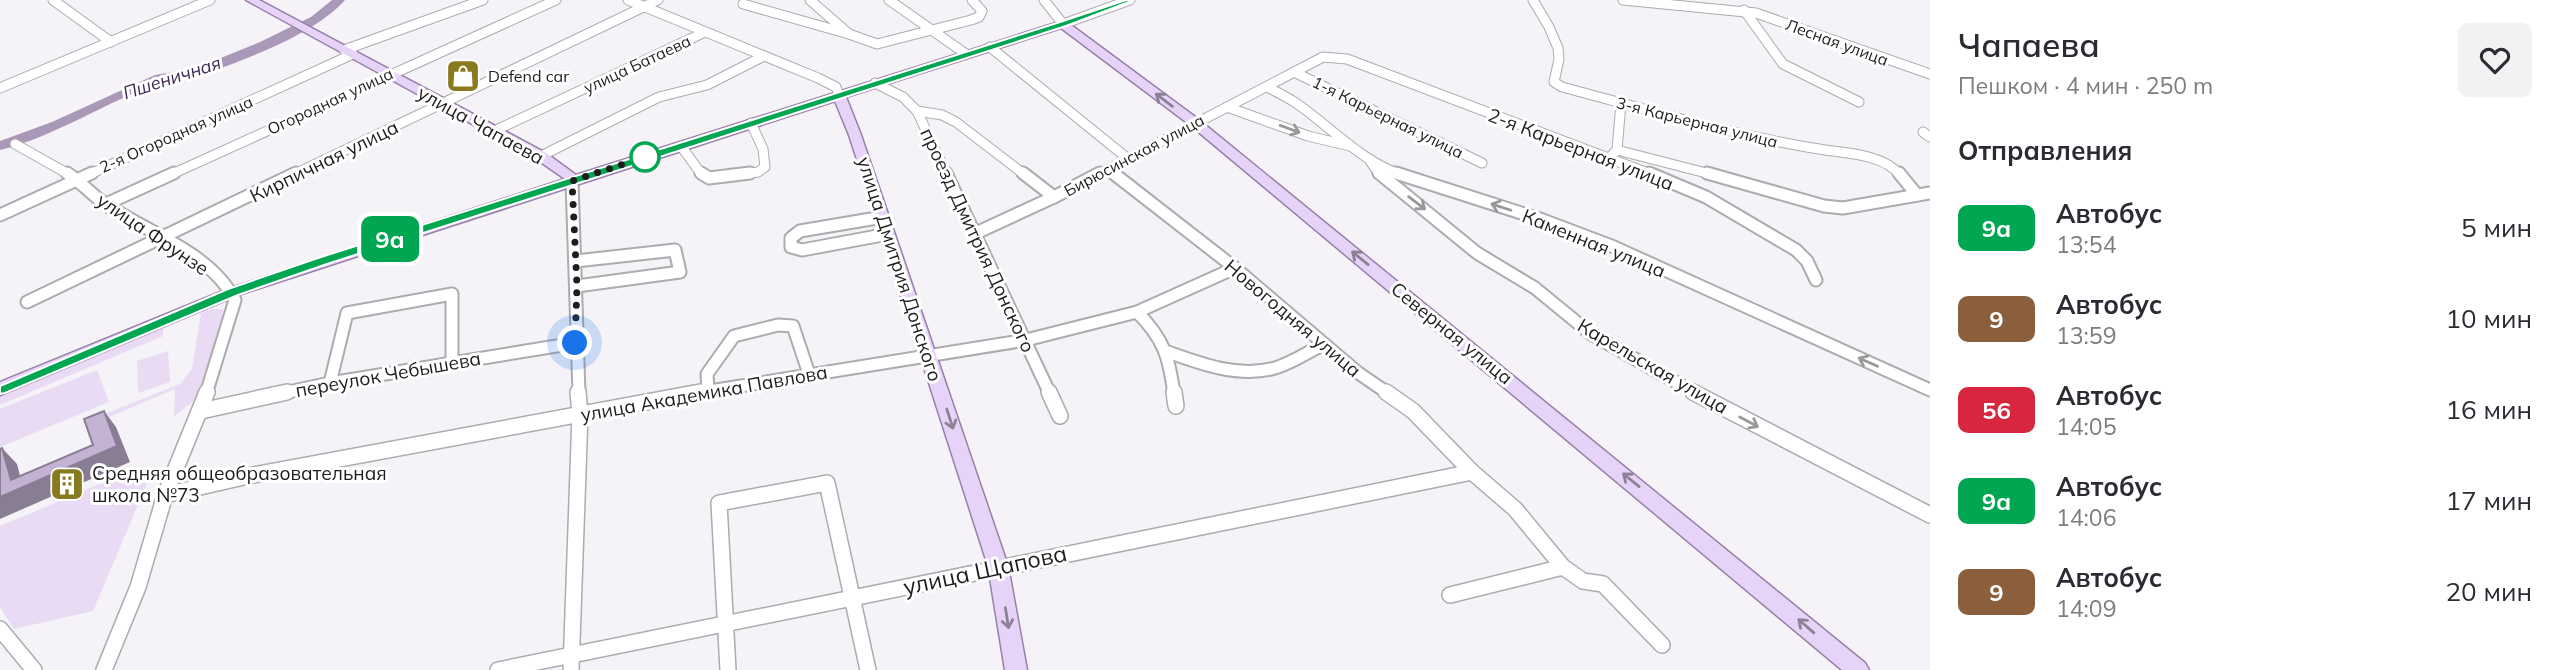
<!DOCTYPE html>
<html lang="ru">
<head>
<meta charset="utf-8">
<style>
	:root { --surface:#fff; --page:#f2f2f3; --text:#2b2b33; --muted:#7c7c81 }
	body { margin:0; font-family:Mulish,sans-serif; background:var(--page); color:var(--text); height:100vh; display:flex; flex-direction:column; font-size:26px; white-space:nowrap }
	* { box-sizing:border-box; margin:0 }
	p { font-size:23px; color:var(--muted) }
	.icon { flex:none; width:38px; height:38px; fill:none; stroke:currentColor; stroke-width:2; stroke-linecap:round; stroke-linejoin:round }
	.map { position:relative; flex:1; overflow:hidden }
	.drawer { display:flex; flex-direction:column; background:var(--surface); width:630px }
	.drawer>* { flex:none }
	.badge { padding:0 14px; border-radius:10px; font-size:24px; line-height:46px }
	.you { position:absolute; width:35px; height:35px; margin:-18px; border:5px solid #fff; border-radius:50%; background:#1a73e8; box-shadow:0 0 0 10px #1a73e833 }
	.map>.badge { position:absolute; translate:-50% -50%; box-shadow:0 0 0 4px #fff }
	h2 { padding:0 28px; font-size:26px; line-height:63px }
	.round { display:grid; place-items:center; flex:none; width:74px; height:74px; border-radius:10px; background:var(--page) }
	.head { display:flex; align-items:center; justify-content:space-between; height:119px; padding:0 28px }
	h1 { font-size:33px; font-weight:600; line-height:52px }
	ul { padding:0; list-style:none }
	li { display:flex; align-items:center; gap:21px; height:91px; padding:0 28px }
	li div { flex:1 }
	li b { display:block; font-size:26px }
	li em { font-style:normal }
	li .badge { min-width:77px; font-weight:700; text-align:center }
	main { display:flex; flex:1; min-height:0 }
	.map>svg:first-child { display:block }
	.green { fill:#e8dbf3 }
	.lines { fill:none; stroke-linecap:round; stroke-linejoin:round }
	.river { fill:#aa98b9; fill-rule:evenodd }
	.minor-far2-casing { stroke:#adabae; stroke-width:11 }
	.minor-far1-casing { stroke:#adabae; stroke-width:15 }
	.minor-casing { stroke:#adabae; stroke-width:18 }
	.major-casing { stroke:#9780a8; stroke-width:3 }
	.minor-far2 { stroke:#fff; stroke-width:9 }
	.minor-far1 { stroke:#fff; stroke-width:11 }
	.minor { stroke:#fff; stroke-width:15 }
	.major { fill:#e8d3f8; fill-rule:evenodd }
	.shaded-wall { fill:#897d94 }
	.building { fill:#c4b2d3; stroke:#897d94; stroke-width:2 }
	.oneway { stroke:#8d8196 }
	.oneway2 { stroke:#99999a }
	.line { fill:#00a651; stroke:#fff; stroke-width:2 }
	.walk { stroke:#1d1d1e; stroke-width:7; stroke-dasharray:0 12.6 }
	.stop-dot { fill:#fff; stroke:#00a651; stroke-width:3.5 }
	.labels { text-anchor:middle; stroke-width:6; stroke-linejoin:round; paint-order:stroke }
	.far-street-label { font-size:16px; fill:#1d1d1e; stroke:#fff }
	.far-poi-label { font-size:16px; fill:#1d1d1e; stroke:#fff; text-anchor:start }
	.far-water-label { font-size:18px; font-style:italic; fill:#402752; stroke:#fff }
	.street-label { font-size:19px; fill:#1d1d1e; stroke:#fff }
	.poi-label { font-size:19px; fill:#1d1d1e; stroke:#fff; text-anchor:start }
	.near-street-label { font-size:23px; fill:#1d1d1e; stroke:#fff }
</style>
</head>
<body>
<main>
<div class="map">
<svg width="1930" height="670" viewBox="0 0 1930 670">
	<rect width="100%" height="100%" fill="#f5f3f7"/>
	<g class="green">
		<polygon points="212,309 223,309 224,321 195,400 174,416 175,389 88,426 87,421 180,384 192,369 201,313"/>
		<polygon points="163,328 163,336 0,405 0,395"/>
		<polygon points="168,351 170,382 138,393 137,361"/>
		<polygon points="97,370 109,402 0,447 0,409"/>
		<polygon points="136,469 134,482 148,481 93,611 14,629 0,607 0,526"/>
	</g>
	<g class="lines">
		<path class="river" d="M332,0h13c-30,34 -98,59 -141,74 -13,4 -28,3 -42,8 -55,19 -105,54 -162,68v-9l52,-19 103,-47 41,-7 64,-26 51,-25z"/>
		<g class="minor-far2-casing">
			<g id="minor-far2">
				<polyline points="53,0 111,42"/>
				<polyline points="628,0 818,78 836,87 839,95"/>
				<polyline points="889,0 966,54"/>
				<polyline points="1044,0 1063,24 1130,0"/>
				<path d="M1533,0l16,27 9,21 1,11 -5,23 8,5c87,23 173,49 263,63 23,3 59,5 75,25"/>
				<polyline points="1623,0 1756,13 1930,74"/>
				<polyline points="743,4 849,34 810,0"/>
				<polyline points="1744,10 1783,64 1859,102"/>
				<polyline points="849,34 877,44 971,20 979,17 982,11 972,0"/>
				<polyline points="990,47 1127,158"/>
				<polyline points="344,50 483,0"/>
				<polyline points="1294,72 1482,163"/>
				<polyline points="875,83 903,97 917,111 947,175"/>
				<path d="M1267,87c10,5 20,10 29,16 35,24 66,59 106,72"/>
				<polyline points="0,88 210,0"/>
				<polyline points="1227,107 1308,136 1350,146"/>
				<polyline points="917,111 942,115 956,122 1025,175"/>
				<polyline points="492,132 705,32"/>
				<polyline points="1923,132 1930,137"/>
				<polyline points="15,144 70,175"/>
				<polyline points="681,146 702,175"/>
				<polyline points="1617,150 1714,175"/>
				<polyline points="541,156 659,97 707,85 764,56"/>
				<polyline points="1611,156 1617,150 1621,103"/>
				<polyline points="1370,161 1380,175"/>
				<polyline points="1109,170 1115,175"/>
				<polyline points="88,175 353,54"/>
				<polyline points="170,175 556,0"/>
				<polyline points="293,175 658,0"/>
				<polyline points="735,175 758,172 765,167 763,149 751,123"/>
				<polyline points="1097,175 1323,57 1347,59 1653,175"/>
			</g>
		</g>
		<g class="minor-far1-casing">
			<g id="minor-far1">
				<path d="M67,173c14,9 25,22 38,31 43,29 105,48 130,96l-29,94"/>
				<polyline points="701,173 709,178 750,173"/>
				<polyline points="946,173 1050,394"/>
				<polyline points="1023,173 1054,197 1100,173"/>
				<polyline points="1113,173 1235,268 1357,372 1389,394"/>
				<polyline points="1379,173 1477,253 1535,288 1591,334 1697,394"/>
				<polyline points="1396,173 1540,219 1614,247 1930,390"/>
				<polyline points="1649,173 1706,197 1796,250 1807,261 1816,280"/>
				<polyline points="1707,173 1824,206 1843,208 1930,193"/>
				<polyline points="1899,173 1917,195"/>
				<polyline points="572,181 579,394"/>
				<polyline points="106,204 174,173"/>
				<polyline points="0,215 92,173"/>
				<polyline points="883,217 800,231 791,238 791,247 802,250 888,234"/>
				<polyline points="976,233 1054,197"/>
				<polyline points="576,261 675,250 680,272 577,286"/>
				<polyline points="27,302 296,173"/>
				<path d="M1137,312c27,27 32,45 37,82"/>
				<path d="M1168,352c33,12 71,26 107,16 17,-5 33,-16 49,-24"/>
				<polyline points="330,383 347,313 452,294 452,363"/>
				<polyline points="708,391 707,374 734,336 778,325 793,326 809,374"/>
				<polyline points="279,394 330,383 575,343"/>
				<polyline points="691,394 1026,340 1137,312 1235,268"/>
			</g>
		</g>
		<g class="minor-casing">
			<g id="minor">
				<polyline points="1049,392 1060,416"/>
				<polyline points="1174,392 1176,406"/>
				<polyline points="1386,392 1413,411 1472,472 1515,509 1563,567 1583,581 1603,584 1662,645"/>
				<polyline points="1693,392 1930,515"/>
				<polyline points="201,411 287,392"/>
				<polyline points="165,495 248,476 700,392"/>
				<polyline points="1450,595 1563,567"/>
				<polyline points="0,629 34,670"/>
				<polyline points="104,670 138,587 165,495 207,392"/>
				<polyline points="498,670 1472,472"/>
				<polyline points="571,670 580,414 578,392"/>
				<polyline points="728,670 719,503 827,483 868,670"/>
			</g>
		</g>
		<g class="major-casing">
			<polygon id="major" points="246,0 259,0 546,153 576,175 1059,22 1067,22 1198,119 1865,663 1869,670 1842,670 1190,125 1061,28 846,97 861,135 1008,566 1027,670 1005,670 988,566 849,135 835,101 238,295 0,395 0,382 228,289 565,179 536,159"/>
		</g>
		<use href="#minor-far2" class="minor-far2"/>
		<use href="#minor-far1" class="minor-far1"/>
		<use href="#minor" class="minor"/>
		<use href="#major" class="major"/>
	</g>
	<polygon class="shaded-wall" points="104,411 116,427 130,462 0,519 0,497 11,480 2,448 17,464 23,487 117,446"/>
	<polygon class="building" points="104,411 117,446 0,497 0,449 2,448 11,480 93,445 84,419"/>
	<defs><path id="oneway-shaft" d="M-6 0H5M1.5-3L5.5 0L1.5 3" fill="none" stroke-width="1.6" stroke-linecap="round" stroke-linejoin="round" transform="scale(1.75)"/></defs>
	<g class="oneway">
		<use href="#oneway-shaft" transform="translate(1164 100) rotate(-143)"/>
		<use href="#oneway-shaft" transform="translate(1360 258) rotate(-141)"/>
		<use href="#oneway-shaft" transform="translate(950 419) rotate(72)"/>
		<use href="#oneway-shaft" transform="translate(1631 480) rotate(-141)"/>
		<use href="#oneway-shaft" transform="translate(1007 618) rotate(81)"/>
		<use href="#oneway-shaft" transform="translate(1806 626) rotate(-139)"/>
	</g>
	<g class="oneway2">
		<use href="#oneway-shaft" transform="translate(1290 129) rotate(20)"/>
		<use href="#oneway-shaft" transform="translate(1417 203) rotate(37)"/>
		<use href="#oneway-shaft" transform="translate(1501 207) rotate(-162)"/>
		<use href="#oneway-shaft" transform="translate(1868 362) rotate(-156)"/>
		<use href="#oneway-shaft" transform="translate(1749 422) rotate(28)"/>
	</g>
	<polygon class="line" points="1126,0 1134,0 1066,26 327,264 238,295 5,393 0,394 0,386 228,289 318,258 1060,22"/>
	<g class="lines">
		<polyline class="walk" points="575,343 577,286 572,181 645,157"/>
	</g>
	<defs>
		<g id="shop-square" transform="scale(1.75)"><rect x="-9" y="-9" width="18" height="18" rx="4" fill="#887a1f" stroke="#fff"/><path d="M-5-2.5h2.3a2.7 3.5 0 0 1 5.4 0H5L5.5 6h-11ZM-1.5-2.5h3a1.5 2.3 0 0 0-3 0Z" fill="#fff"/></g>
		<g id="building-square" transform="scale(1.75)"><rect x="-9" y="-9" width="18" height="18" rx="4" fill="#887a1f" stroke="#fff"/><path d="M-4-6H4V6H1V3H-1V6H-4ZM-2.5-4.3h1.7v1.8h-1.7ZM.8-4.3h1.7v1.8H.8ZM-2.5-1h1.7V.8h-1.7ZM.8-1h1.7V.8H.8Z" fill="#fff"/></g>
	</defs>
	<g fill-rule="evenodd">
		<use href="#shop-square" x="463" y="76"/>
		<use href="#building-square" x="67" y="484"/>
	</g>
	<circle class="stop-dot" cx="645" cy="157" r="14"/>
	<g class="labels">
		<g class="far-street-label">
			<text transform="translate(1837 42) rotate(20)" y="6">Лесная улица</text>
			<text transform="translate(637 64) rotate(-25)" y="6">улица Батаева</text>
			<text transform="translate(330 101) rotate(-25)" y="6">Огородная улица</text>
			<text transform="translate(1388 117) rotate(26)" y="6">1-я Карьерная улица</text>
			<text transform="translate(1697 122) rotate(14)" y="6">3-я Карьерная улица</text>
			<text transform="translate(176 134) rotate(-24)" y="6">2-я Огородная улица</text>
			<text transform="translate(1134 155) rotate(-28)" y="6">Бирюсинская улица</text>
		</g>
		<g class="far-poi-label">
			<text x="488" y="82">Defend car</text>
		</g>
		<g class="far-water-label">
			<text transform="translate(172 78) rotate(-18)" y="6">Пшеничная</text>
		</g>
		<g class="street-label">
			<text transform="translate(481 125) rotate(29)" y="7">улица Чапаева</text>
			<text transform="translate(1581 149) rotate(21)" y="7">2-я Карьерная улица</text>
			<text transform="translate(324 161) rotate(-26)" y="7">Кирпичная улица</text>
			<text transform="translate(153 234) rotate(34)" y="7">улица Фрунзе</text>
			<text transform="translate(978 240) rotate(65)" y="7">проезд Дмитрия Донского</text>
			<text transform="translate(1594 243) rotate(22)" y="7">Каменная улица</text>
			<text transform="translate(900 269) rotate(72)" y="7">улица Дмитрия Донского</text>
			<text transform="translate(1293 318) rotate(40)" y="7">Новогодняя улица</text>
			<text transform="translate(1452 333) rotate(39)" y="7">Северная улица</text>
			<text transform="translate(1653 366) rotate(30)" y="7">Карельская улица</text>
			<text transform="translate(388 374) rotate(-10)" y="7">переулок Чебышева</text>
			<text transform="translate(704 393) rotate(-10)" y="7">улица Академика Павлова</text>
		</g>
		<g class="poi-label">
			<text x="92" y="480">Средняя общеобразовательная<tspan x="92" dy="22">школа №73</tspan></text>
		</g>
		<g class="near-street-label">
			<text transform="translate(985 570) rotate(-12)" y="8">улица Щапова</text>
		</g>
	</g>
</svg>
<div class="you" style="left:575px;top:343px"></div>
<b class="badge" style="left:390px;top:239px;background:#00a651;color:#fff">9а</b>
</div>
<section class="drawer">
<div class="head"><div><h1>Чапаева</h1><p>Пешком · 4 мин · 250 m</p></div><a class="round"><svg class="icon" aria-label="heart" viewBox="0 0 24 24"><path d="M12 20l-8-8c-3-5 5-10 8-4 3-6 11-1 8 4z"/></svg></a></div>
<h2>Отправления</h2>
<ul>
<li><span class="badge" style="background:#00a651;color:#fff">9а</span><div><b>Автобус</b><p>13:54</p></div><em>5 мин</em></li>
<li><span class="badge" style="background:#8b5e3c;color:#fff">9</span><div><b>Автобус</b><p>13:59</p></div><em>10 мин</em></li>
<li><span class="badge" style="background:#d7263d;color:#fff">56</span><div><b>Автобус</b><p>14:05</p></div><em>16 мин</em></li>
<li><span class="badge" style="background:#00a651;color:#fff">9а</span><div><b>Автобус</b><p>14:06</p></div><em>17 мин</em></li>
<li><span class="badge" style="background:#8b5e3c;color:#fff">9</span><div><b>Автобус</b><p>14:09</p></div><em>20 мин</em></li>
</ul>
</section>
</main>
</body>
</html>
